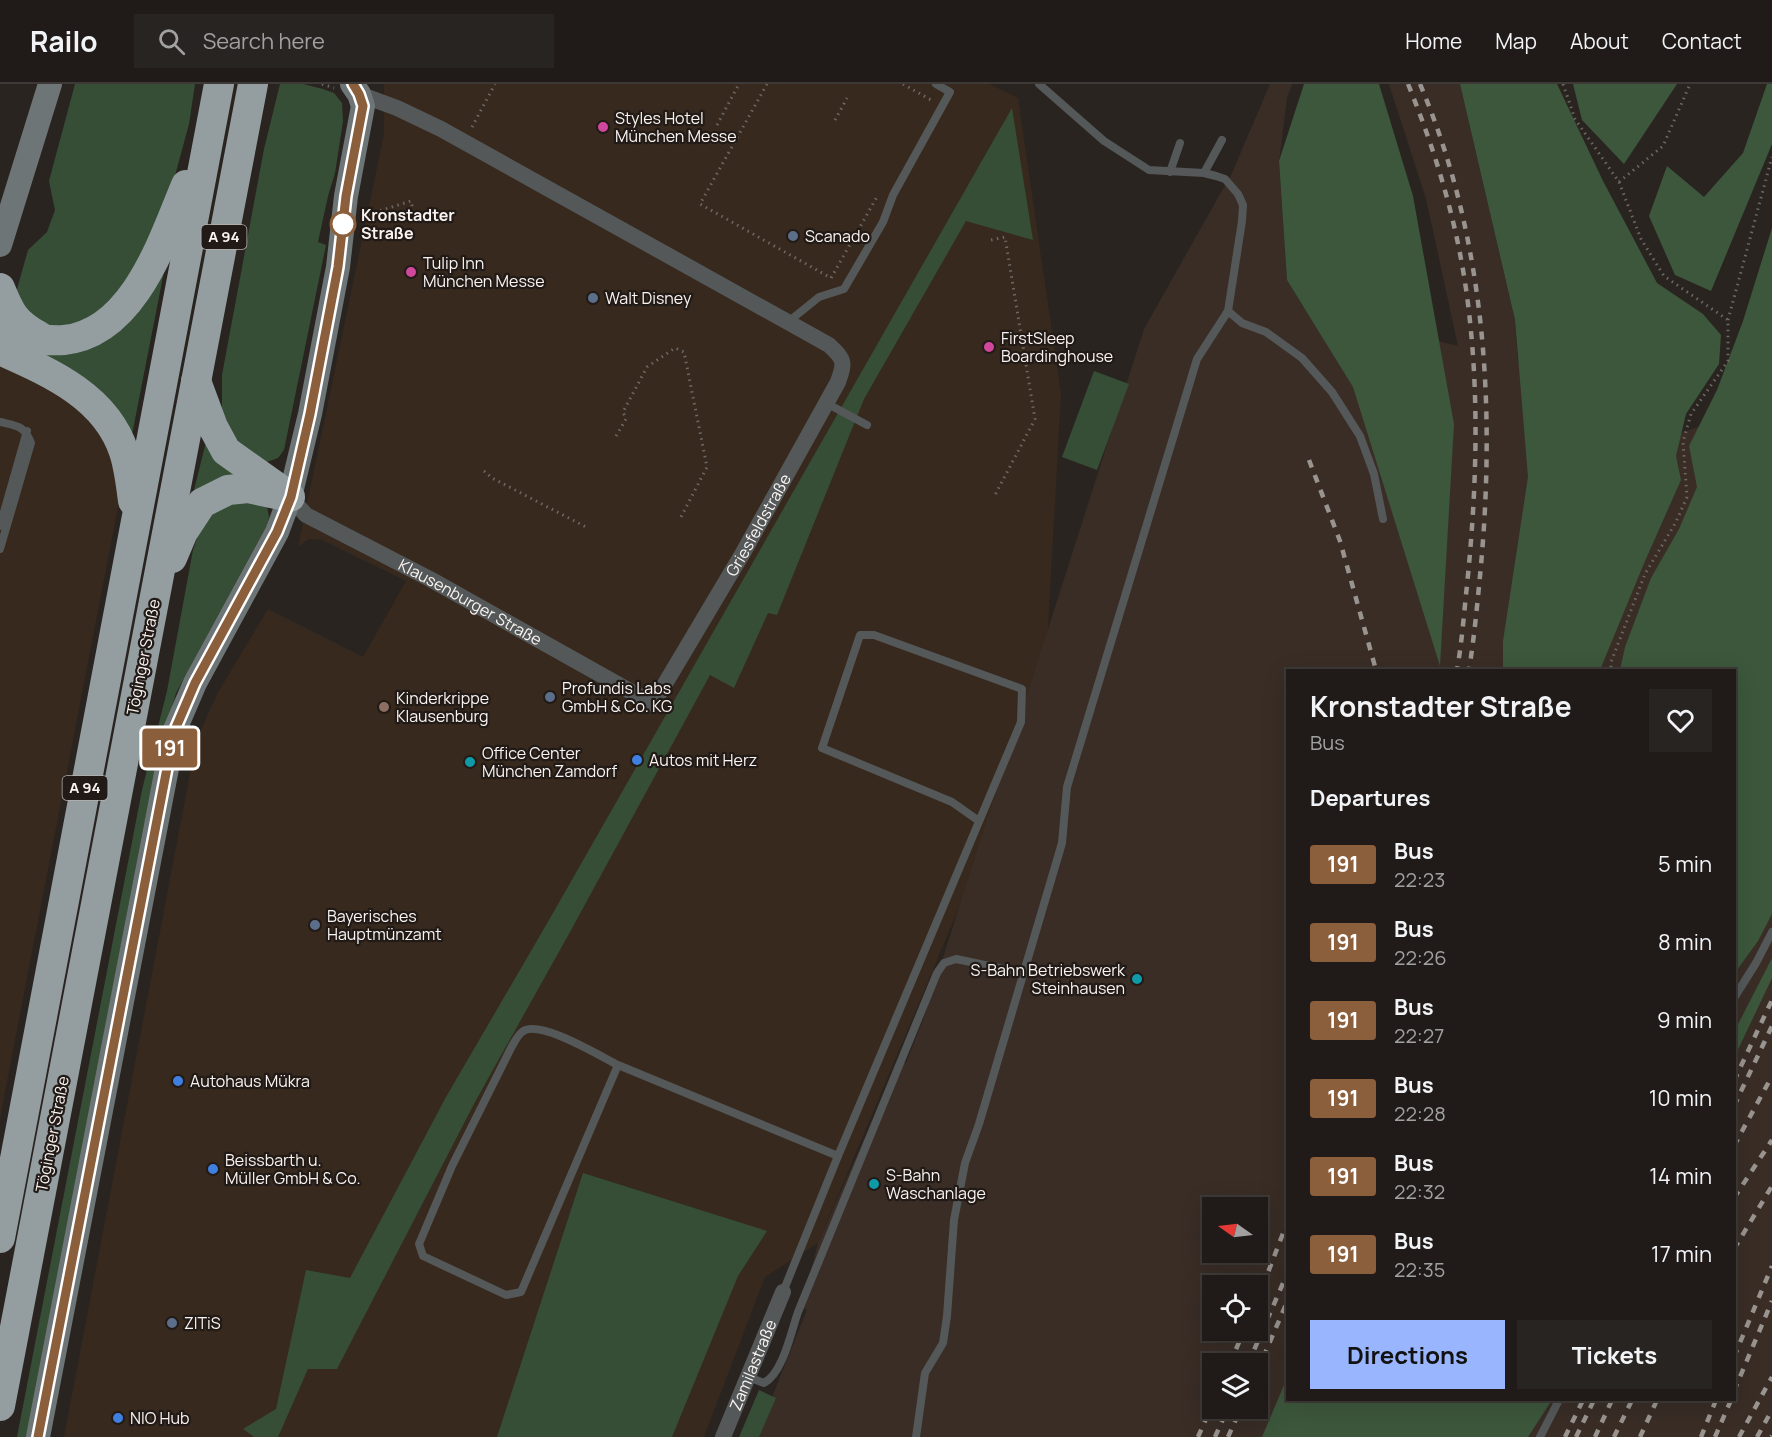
<!DOCTYPE html>
<html lang="en">
<head>
<meta charset="utf-8">
<style>
	:root { --surface:#201b18; --page:#282421; --text:#f1f3f6; --muted:#a2a1a2; --line:#3d3937; --accent:#99b5fd }
	body { margin:0; font-family:Manrope,sans-serif; background:var(--page); color:var(--text); height:100vh; display:flex; flex-direction:column; font-size:22px; white-space:nowrap }
	* { box-sizing:border-box; margin:0 }
	p { font-size:20px; color:var(--muted) }
	.icon { flex:none; width:33px; height:33px; fill:none; stroke:currentColor; stroke-width:2; stroke-linecap:round; stroke-linejoin:round }
	.map { position:relative; flex:1; overflow:hidden }
	.side { position:absolute; left:1286px; top:585px; width:450px; height:732px; display:flex; flex-direction:column; background:var(--surface); border-radius:0px; box-shadow:0 6px 24px #0002,0 0 0 2px var(--line) }
	.side>* { flex:none }
	.badge { padding:0 12px; border-radius:4px; font-size:21px; line-height:39px }
	.needle { width:39px; rotate:284deg }
	.controls { position:absolute; left:1202px; top:1113px; display:grid; gap:12px }
	.controls a { display:grid; place-items:center; width:66px; height:66px; border-radius:0px; background:var(--surface); box-shadow:0 6px 24px #0002,0 0 0 2px var(--line); font-size:30px }
	.map>.badge { position:absolute; translate:-50% -50%; box-shadow:0 0 0 3px #fff }
	h2 { padding:0 24px; font-size:22px; line-height:54px }
	.round { display:grid; place-items:center; flex:none; width:63px; height:63px; border-radius:0px; background:var(--page) }
	.summary { display:flex; align-items:center; justify-content:space-between; height:102px; padding:0 24px }
	h1 { font-size:28px; font-weight:700; line-height:45px }
	.button { display:flex; gap:12px; margin-top:auto; padding:12px 24px }
	.button a { flex:1; height:69px; border-radius:0px; background:var(--accent); color:#111; font-size:24px; font-weight:700; line-height:69px; text-align:center }
	.button a+a { background:var(--page); color:var(--text) }
	ul { padding:0; list-style:none }
	li { display:flex; align-items:center; gap:18px; height:78px; padding:0 24px }
	li div { flex:1 }
	li b { display:block; font-size:22px }
	li em { font-style:normal }
	li .badge { min-width:66px; font-weight:700; text-align:center }
	header { display:flex; align-items:center; gap:36px; box-sizing:border-box; height:84px; padding:0 30px; background:var(--surface); border-bottom:2px solid var(--line) }
	header strong { font-size:28px }
	nav { display:flex; gap:33px; margin-inline-start:auto; font-size:21px }
	.search { width:420px; height:54px; background:var(--page); display:flex; align-items:center; gap:15px; box-sizing:border-box; padding:0 21px; border-radius:0px; color:var(--muted); font-size:22px }
	.map>svg:first-child { display:block }
	.commercial { fill:#37291d }
	.built { fill:#392d26; fill-rule:evenodd }
	.green { fill:#364e36 }
	.forest { fill:#3c573c }
	.lines { fill:none; stroke-linecap:round; stroke-linejoin:round }
	.path { stroke:#6d6864; stroke-width:3; stroke-dasharray:1.5 4.5; stroke-linecap:butt }
	.lane { stroke:#545859; stroke-width:8 }
	.street { stroke:#545859; stroke-width:16 }
	.secondary { stroke:#6e7576; stroke-width:24 }
	.highway { stroke:#949ea1; stroke-width:30 }
	.rail { stroke:#999490; stroke-width:4.5; stroke-dasharray:8 8; stroke-linecap:butt }
	.line-casing { stroke:#fff; stroke-width:14 }
	.line { stroke:#8b5e3c; stroke-width:9 }
	.hotel-dot { fill:#d1479c; stroke:#211a16; stroke-width:2 }
	.stop-dot { fill:#fff; stroke:#8b5e3c; stroke-width:3 }
	.service-dot { fill:#5c6f8a; stroke:#211a16; stroke-width:2 }
	.education-dot { fill:#8d6e63; stroke:#211a16; stroke-width:2 }
	.shop-dot { fill:#3f7fe0; stroke:#211a16; stroke-width:2 }
	.culture-dot { fill:#0f9aa8; stroke:#211a16; stroke-width:2 }
	.labels { text-anchor:middle; stroke-width:4.5; stroke-linejoin:round; paint-order:stroke }
	.shield { fill:#211a16; stroke:#b8b3af; stroke-width:1.5 }
	.shield-label { font-size:15px; font-weight:bold; fill:#f9f4f1 }
	.poi-label { font-size:16px; fill:#f9f4f1; stroke:#211a16; text-anchor:start }
	.stop-label { font-size:16px; font-weight:bold; fill:#f9f4f1; stroke:#211a16; text-anchor:start }
	.street-label { font-size:16px; fill:#f9f4f1; stroke:#211a16 }
</style>
</head>
<body>
<header>
<strong>Railo</strong>
<div class="search"><svg class="icon" aria-label="search" viewBox="0 0 24 24"><circle cx="10" cy="10" r="6"/><path d="M15 15l6 6"/></svg>Search here</div>
<nav><a>Home</a><a>Map</a><a>About</a><a>Contact</a></nav>
</header>
<div class="map">
<svg width="1772" height="1353" viewBox="0 0 1772 1353">
	<rect width="100%" height="100%" fill="#2a2420"/>
	<g class="commercial">
		<polygon points="384,0 989,0 1018,14 1061,309 1047,562 1009,705 818,1159 765,1193 704,1353 64,1353 192,679 200,648 217,610 268,525 363,573 406,497 322,456 309,455 298,463 384,50"/>
		<polygon points="0,259 130,361 0,1034"/>
	</g>
	<path class="built" d="M1270,0h22l-5,14 -8,64 8,118 16,26 155,40 -32,-147 -37,-115h71l55,236 3,42 16,4 8,118 175,-64 55,-170v1187h-1016l51,-127 -5,-3 16,-64 80,-180h8l18,-46 220,-688 88,-156zM1287,586h447v730h-447zM1212,1124h45v44h-45zM1212,1202h45v44h-45zM1212,1280h45v44h-45z"/>
	<g class="green">
		<polygon points="75,0 195,0 189,40 170,110 148,168 100,233 49,245 14,216 28,166 47,148 55,126 49,97"/>
		<polygon points="280,0 303,0 323,5 334,9 342,19 343,37 335,89 328,112 318,158 326,161 284,366 278,374 267,378 254,375 243,369 222,332 222,291 264,65"/>
		<polygon points="1012,24 1033,156 966,137 864,315 777,531 768,529 734,604 710,591 570,848 475,1018 337,1285 308,1285 278,1353 254,1353 243,1345 276,1325 306,1186 350,1194 446,1013 549,836"/>
		<polygon points="168,167 130,361 1,254 64,265"/>
		<polygon points="1094,287 1129,300 1097,386 1062,373"/>
		<polygon points="206,358 240,394 193,410"/>
		<polygon points="233,416 267,422 269,433 267,441 176,609 160,665 142,750 28,1353 17,1353 142,706 167,607 193,466 202,440 212,429"/>
		<polygon points="583,1089 767,1147 738,1192 672,1353 497,1353"/>
		<polygon points="759,1306 776,1314 759,1353 739,1353"/>
	</g>
	<g class="forest">
		<polygon points="1304,0 1379,0 1413,112 1454,340 1440,582 1353,303 1287,196 1279,77"/>
		<polygon points="1460,0 1557,0 1603,97 1657,199 1703,230 1721,251 1719,280 1686,330 1676,372 1681,396 1645,477 1600,586 1503,586 1503,557 1528,393 1515,236"/>
		<polygon points="1573,0 1677,0 1624,80 1582,36"/>
		<polygon points="1767,0 1772,0 1772,60 1711,207 1675,191 1649,132 1667,82 1704,113 1743,69"/>
		<polygon points="1772,144 1772,830 1758,857 1734,890 1734,586 1620,586 1625,563 1651,494 1679,445 1697,403 1689,362 1717,306 1743,237"/>
		<polygon points="1772,874 1772,894 1734,974 1734,948"/>
		<polygon points="1287,1294 1287,1316 1552,1316 1528,1353 1262,1353"/>
	</g>
	<g class="lines">
		<g class="path">
			<polyline points="322,0 334,4"/>
			<polyline points="767,0 700,120 831,194 878,111"/>
			<polyline points="903,0 931,16"/>
			<polyline points="1563,0 1575,35 1619,98 1641,155 1664,192 1728,236 1728,277 1691,330 1683,358 1687,413 1676,438 1645,490 1611,578 1611,586"/>
			<polyline points="835,36 847,14"/>
			<polyline points="717,41 739,0"/>
			<polyline points="472,43 495,0"/>
			<polyline points="1619,98 1663,62 1690,0"/>
			<polyline points="363,132 411,117 414,130"/>
			<polyline points="991,156 1005,153 1035,335 995,411"/>
			<polyline points="1728,236 1772,73"/>
			<polyline points="616,352 626,335 623,328 647,283 675,264 684,268 707,383 681,433"/>
			<polyline points="484,387 492,394 586,443"/>
		</g>
		<g class="lane">
			<polyline points="1170,88 1180,59"/>
			<polyline points="1204,89 1222,56"/>
			<polyline points="1228,227 1242,239 1266,248 1302,274 1332,308 1360,352 1374,390 1383,435"/>
			<polyline points="788,238 819,213 844,205 883,138 893,111 950,8 936,0"/>
			<polyline points="826,319 867,341"/>
			<path d="M0,338c17,4 24,3 31,21l-31,106"/>
			<polyline points="0,442 27,347"/>
			<polyline points="1734,914 1756,879 1772,848"/>
			<path d="M618,981c-18,-9 -80,-47 -96,-33 -5,4 -8,11 -11,16l-59,118 -33,78 4,12 83,39 15,-3 97,-227 220,91"/>
			<polyline points="783,1208 838,1072 1021,638 1022,605 874,551 860,551 822,664 952,718 979,737"/>
			<path d="M748,1293l16,6c19,-10 27,-51 34,-71l139,-339 7,-10 12,-4 68,14"/>
			<polyline points="916,1353 925,1289 943,1259 947,1232 954,1136 965,1079 979,1040 1062,759 1067,703 1197,275 1228,227 1242,137 1243,121 1238,110 1225,95 1216,92 1204,89 1149,86 1104,57 1039,0"/>
			<polyline points="1540,1353 1559,1316"/>
		</g>
		<g class="street">
			<path id="s1" d="M290,413l16,18 124,64 223,125 91,-153 94,-169c7,-20 7,-22 -9,-37l-388,-216 -44,-21 -38,-14 1,-5"/>
			<path id="s2" d="M723,1353l60,-145"/>
		</g>
		<g class="secondary">
			<polyline points="0,161 50,0"/>
			<polyline points="38,1353 174,648 195,599 277,448 290,413 310,330 338,183 346,112 363,22 359,10 352,0"/>
		</g>
		<g class="highway">
			<path d="M0,204c10,25 15,35 39,48"/>
			<path d="M0,248c20,3 43,10 64,8 70,-7 99,-100 122,-155"/>
			<path d="M0,266c49,22 106,46 124,102 5,15 7,33 9,49"/>
			<polyline points="196,297 213,343 226,367 281,406"/>
			<polyline points="172,474 183,448 202,419 228,406 248,404 290,413"/>
			<polyline points="0,1154 219,0"/>
			<polyline points="0,1322 253,0"/>
		</g>
		<g class="rail">
			<path d="M1408,0c27,66 48,135 58,205 14,98 11,198 1,296 -3,28 -5,57 -10,85"/>
			<path d="M1420,0c66,155 76,325 60,492 -3,31 -6,63 -11,94"/>
			<polyline points="1309,376 1340,457 1376,586"/>
			<polyline points="1734,997 1772,916"/>
			<polyline points="1734,1022 1772,942"/>
			<polyline points="1734,1062 1772,992"/>
			<polyline points="1734,1114 1772,1056"/>
			<polyline points="1734,1165 1772,1102"/>
			<polyline points="1257,1217 1287,1139"/>
			<polyline points="1734,1273 1772,1182"/>
			<polyline points="1230,1280 1244,1246"/>
			<polyline points="1248,1280 1287,1190"/>
			<polyline points="1257,1288 1287,1218"/>
			<polyline points="1734,1307 1772,1217"/>
			<polyline points="1198,1353 1212,1321"/>
			<polyline points="1215,1353 1228,1324"/>
			<polyline points="1228,1353 1241,1324"/>
			<polyline points="1565,1353 1583,1316"/>
			<polyline points="1576,1353 1594,1316"/>
			<polyline points="1595,1353 1612,1316"/>
			<polyline points="1614,1353 1632,1316"/>
			<polyline points="1640,1353 1657,1316"/>
			<polyline points="1701,1353 1716,1316"/>
			<polyline points="1715,1353 1731,1316"/>
			<polyline points="1739,1353 1772,1293"/>
			<polyline points="1757,1353 1772,1326"/>
			<polyline points="1771,1353 1772,1352"/>
		</g>
	</g>
	<g class="lines">
		<g class="line-casing">
			<polyline id="line" points="38,1353 174,648 195,599 277,448 291,413 310,330 338,183 346,112 363,22 359,10 353,0"/>
		</g>
		<use href="#line" class="line"/>
	</g>
	<g class="hotel-dot">
		<circle cx="603" cy="43" r="6"/>
		<circle cx="411" cy="188" r="6"/>
		<circle cx="989" cy="263" r="6"/>
	</g>
	<circle class="stop-dot" cx="343" cy="140" r="12"/>
	<g class="service-dot">
		<circle cx="793" cy="152" r="6"/>
		<circle cx="593" cy="214" r="6"/>
		<circle cx="550" cy="613" r="6"/>
		<circle cx="315" cy="841" r="6"/>
		<circle cx="172" cy="1239" r="6"/>
	</g>
	<circle class="education-dot" cx="384" cy="623" r="6"/>
	<g class="shop-dot">
		<circle cx="637" cy="676" r="6"/>
		<circle cx="178" cy="997" r="6"/>
		<circle cx="213" cy="1085" r="6"/>
		<circle cx="118" cy="1334" r="6"/>
	</g>
	<g class="culture-dot">
		<circle cx="470" cy="678" r="6"/>
		<circle cx="1137" cy="895" r="6"/>
		<circle cx="874" cy="1100" r="6"/>
	</g>
	<g class="labels">
		<g class="shield">
			<rect x="201.5" y="141" width="45" height="24" rx="4.5"/>
			<rect x="62.5" y="692" width="45" height="24" rx="4.5"/>
		</g>
		<g class="shield-label">
			<text x="224" y="158">A 94</text>
			<text x="85" y="709">A 94</text>
		</g>
		<g class="poi-label">
			<text x="615" y="40">Styles Hotel<tspan x="615" dy="18">München Messe</tspan></text>
			<text x="805" y="158">Scanado</text>
			<text x="423" y="185">Tulip Inn<tspan x="423" dy="18">München Messe</tspan></text>
			<text x="605" y="220">Walt Disney</text>
			<text x="1001" y="260">FirstSleep<tspan x="1001" dy="18">Boardinghouse</tspan></text>
			<text x="562" y="610">Profundis Labs<tspan x="562" dy="18">GmbH &amp; Co. KG</tspan></text>
			<text x="396" y="620">Kinderkrippe<tspan x="396" dy="18">Klausenburg</tspan></text>
			<text x="482" y="675">Office Center<tspan x="482" dy="18">München Zamdorf</tspan></text>
			<text x="649" y="682">Autos mit Herz</text>
			<text x="327" y="838">Bayerisches<tspan x="327" dy="18">Hauptmünzamt</tspan></text>
			<text x="1125" y="892" text-anchor="end">S-Bahn Betriebswerk<tspan x="1125" dy="18">Steinhausen</tspan></text>
			<text x="190" y="1003">Autohaus Mükra</text>
			<text x="225" y="1082">Beissbarth u.<tspan x="225" dy="18">Müller GmbH &amp; Co.</tspan></text>
			<text x="886" y="1097">S-Bahn<tspan x="886" dy="18">Waschanlage</tspan></text>
			<text x="184" y="1245">ZITiS</text>
			<text x="130" y="1340">NIO Hub</text>
		</g>
		<g class="stop-label">
			<text x="361" y="137">Kronstadter<tspan x="361" dy="18">Straße</tspan></text>
		</g>
		<g class="street-label">
			<text dy="6" stroke="none"><textPath href="#s1" startOffset="627">Griesfeldstraße</textPath></text>
			<text dy="6" stroke="none"><textPath href="#s1" startOffset="210">Klausenburger Straße</textPath></text>
			<text transform="translate(143 573) rotate(-79)" y="6">Töginger Straße</text>
			<text transform="translate(52 1050) rotate(-79)" y="6">Töginger Straße</text>
			<text dy="6" stroke="none"><textPath href="#s2" startOffset="78">Zamilastraße</textPath></text>
		</g>
	</g>
</svg>
<div class="controls">
<a><svg class="needle" viewBox="-14 -14 28 28"><path d="M0-13l5 13h-10z" fill="#e53935"/><path d="M0 13l5-13h-10z" fill="#a2a1a2"/></svg></a>
<a><svg class="icon" aria-label="locate" viewBox="0 0 24 24"><circle cx="12" cy="12" r="6"/><path d="M12 2v4M12 18v4M2 12h4M18 12h4"/></svg></a>
<a><svg class="icon" aria-label="layers" viewBox="0 0 24 24"><path d="M12 4l9 5-9 5-9-5zM3 14l9 5 9-5"/></svg></a>
</div>
<b class="badge" style="left:170px;top:664px;background:#8b5e3c;color:#fff">191</b>
<section class="side">
<div class="summary"><div><h1>Kronstadter Straße</h1><p>Bus</p></div><a class="round"><svg class="icon" aria-label="heart" viewBox="0 0 24 24"><path d="M12 20l-8-8c-3-5 5-10 8-4 3-6 11-1 8 4z"/></svg></a></div>
<h2>Departures</h2>
<ul>
<li><span class="badge" style="background:#8b5e3c;color:#fff">191</span><div><b>Bus</b><p>22:23</p></div><em>5 min</em></li>
<li><span class="badge" style="background:#8b5e3c;color:#fff">191</span><div><b>Bus</b><p>22:26</p></div><em>8 min</em></li>
<li><span class="badge" style="background:#8b5e3c;color:#fff">191</span><div><b>Bus</b><p>22:27</p></div><em>9 min</em></li>
<li><span class="badge" style="background:#8b5e3c;color:#fff">191</span><div><b>Bus</b><p>22:28</p></div><em>10 min</em></li>
<li><span class="badge" style="background:#8b5e3c;color:#fff">191</span><div><b>Bus</b><p>22:32</p></div><em>14 min</em></li>
<li><span class="badge" style="background:#8b5e3c;color:#fff">191</span><div><b>Bus</b><p>22:35</p></div><em>17 min</em></li>
</ul>
<div class="button"><a>Directions</a><a>Tickets</a></div>
</section>
</div>
</body>
</html>
